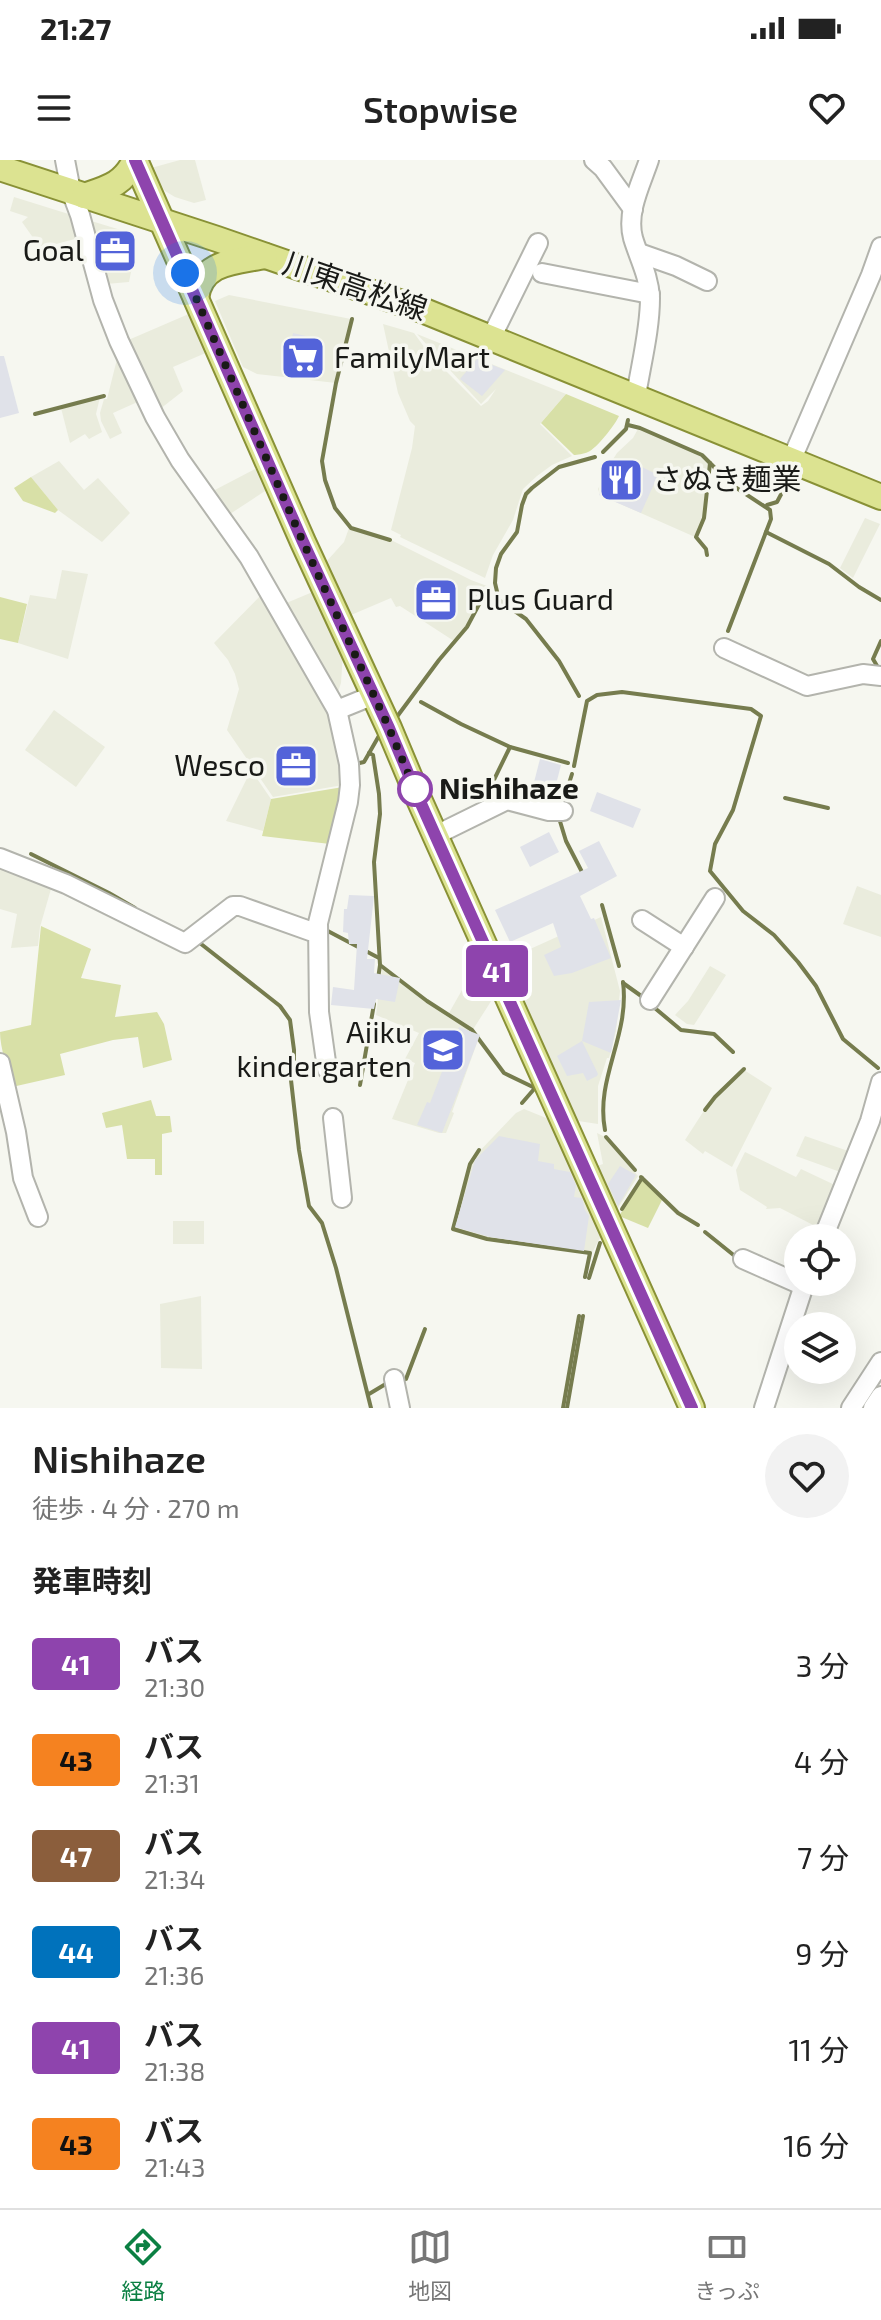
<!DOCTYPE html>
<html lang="ja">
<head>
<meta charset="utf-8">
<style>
	:root { --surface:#fff; --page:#f2f2f2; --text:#222; --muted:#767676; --line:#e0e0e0; --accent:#0b8043 }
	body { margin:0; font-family:"Exo 2","Noto Sans JP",sans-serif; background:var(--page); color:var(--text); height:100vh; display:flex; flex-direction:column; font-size:30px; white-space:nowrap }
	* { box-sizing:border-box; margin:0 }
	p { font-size:26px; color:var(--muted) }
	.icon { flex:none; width:44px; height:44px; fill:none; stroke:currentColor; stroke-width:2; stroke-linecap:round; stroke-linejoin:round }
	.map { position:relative; height:1248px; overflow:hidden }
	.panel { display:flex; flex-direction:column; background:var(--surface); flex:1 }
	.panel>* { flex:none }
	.badge { padding:0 16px; border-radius:6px; font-size:28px; line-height:52px }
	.buttons { position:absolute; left:784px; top:1064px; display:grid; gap:16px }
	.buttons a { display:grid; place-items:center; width:72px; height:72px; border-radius:50%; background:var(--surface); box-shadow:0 8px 32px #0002; font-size:40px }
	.you { position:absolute; width:40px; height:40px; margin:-20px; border:6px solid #fff; border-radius:50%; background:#1a73e8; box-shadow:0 0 0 12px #1a73e833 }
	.map>.badge { position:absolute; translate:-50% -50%; box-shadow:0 0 0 4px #fff }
	h2 { padding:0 32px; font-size:30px; line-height:72px }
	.round { display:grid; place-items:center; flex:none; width:84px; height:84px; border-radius:42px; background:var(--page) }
	.head { display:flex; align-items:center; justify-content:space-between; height:136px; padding:0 32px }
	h1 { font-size:38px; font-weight:600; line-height:60px }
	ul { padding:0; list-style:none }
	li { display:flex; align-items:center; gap:24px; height:96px; padding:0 32px }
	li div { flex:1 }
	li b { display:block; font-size:30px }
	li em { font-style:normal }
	li .badge { min-width:88px; font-weight:700; text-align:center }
	.status { display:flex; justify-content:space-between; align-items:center; height:56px; padding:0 40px; background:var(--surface); direction:ltr }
	.status svg { height:22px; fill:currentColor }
	header { display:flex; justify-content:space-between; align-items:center; height:104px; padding:0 32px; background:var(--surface); font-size:36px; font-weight:600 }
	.tab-bar { display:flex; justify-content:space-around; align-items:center; height:112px; border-top:2px solid var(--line); background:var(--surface); font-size:22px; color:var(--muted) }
	.tab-bar a { display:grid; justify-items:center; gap:4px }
	.tab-bar .active { color:var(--accent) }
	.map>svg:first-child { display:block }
	.built { fill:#eaecdd }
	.green { fill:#d8e0a7 }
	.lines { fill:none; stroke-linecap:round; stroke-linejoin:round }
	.stream { stroke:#767c4e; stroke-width:4 }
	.building { fill:#e0e2e9 }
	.minor-casing { stroke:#b3b4ad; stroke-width:22 }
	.major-casing { stroke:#899136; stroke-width:28 }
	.minor { stroke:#fff; stroke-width:18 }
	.major { stroke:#dce391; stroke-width:24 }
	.line-casing { stroke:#fff; stroke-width:18 }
	.line { stroke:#8e44ad; stroke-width:12 }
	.walk { stroke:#191a17; stroke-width:8; stroke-dasharray:0 14.4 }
	.stop-dot { fill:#fff; stroke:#8e44ad; stroke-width:4 }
	.labels { text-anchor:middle; stroke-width:7; stroke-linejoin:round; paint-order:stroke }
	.poi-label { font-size:30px; fill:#191a17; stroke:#f6f7f0; text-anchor:end }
	.street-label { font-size:30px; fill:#191a17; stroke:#f6f7f0 }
	.stop-label { font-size:30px; font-weight:bold; fill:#191a17; stroke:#f6f7f0; text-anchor:start }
</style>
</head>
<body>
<div class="status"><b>21:27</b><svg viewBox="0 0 49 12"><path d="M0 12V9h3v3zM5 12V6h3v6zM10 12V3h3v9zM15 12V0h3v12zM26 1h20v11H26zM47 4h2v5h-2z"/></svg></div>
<header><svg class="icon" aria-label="menu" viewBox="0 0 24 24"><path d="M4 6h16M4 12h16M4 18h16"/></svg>Stopwise<svg class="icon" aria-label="heart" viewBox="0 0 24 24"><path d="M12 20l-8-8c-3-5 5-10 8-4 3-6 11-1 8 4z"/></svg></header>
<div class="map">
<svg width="881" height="1248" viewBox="0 0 881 1248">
	<rect width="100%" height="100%" fill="#f6f7f0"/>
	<g class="built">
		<polygon points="180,0 195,0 206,40 194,43 175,37 165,31 157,20 151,8"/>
		<polygon points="14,37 75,56 82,77 38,89 34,79 22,62 28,57 10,51"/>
		<polygon points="88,60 134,74 133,102 129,122 106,124"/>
		<polygon points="229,135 351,159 336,223 257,214 243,207 215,141"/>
		<polygon points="191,153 208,192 173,207 183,231 160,249 126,181"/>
		<polygon points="383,164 414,173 430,195 481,246 488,241 496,229 481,244 417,174 566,234 540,264 572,296 552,305 537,316 523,329 513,360 493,395 485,418 400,377 401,375 391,370 412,288 415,266 410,261 398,233"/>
		<polygon points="119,191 142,240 113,253 122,273 110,279 101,261 100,253 104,239 107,239"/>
		<polygon points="100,237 96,254 102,272 89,279 85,274 70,283 61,248"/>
		<polygon points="638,269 693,291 708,303 703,358 695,377 600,335 598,329 610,304 617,293 633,278"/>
		<polygon points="59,301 84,330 98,318 130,353 102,382 58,350 31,317"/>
		<polygon points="259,307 268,329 227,356 211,332"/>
		<polygon points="865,358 880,364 853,418 840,408"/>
		<polygon points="349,368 391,380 471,420 487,426 466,467 454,481 400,446 396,447 391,438 351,455 326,402 344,382"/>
		<polygon points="62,410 88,414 68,499 18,483 30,435 56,439"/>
		<polygon points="315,431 343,493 341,523 336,538 284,444"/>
		<polygon points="264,432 333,557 343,625 273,637 227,570 239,529 235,514 228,500 214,483"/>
		<polygon points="54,550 105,587 76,627 25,590"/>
		<polygon points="251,610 271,639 263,671 226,661"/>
		<polygon points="0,705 53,722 40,767 38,786 11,788 17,754 0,749"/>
		<polygon points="857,726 881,735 881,777 843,764"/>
		<polygon points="601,757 620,831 616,871 609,898 607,898 598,926 598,964 578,961 506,800"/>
		<polygon points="479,800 495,835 472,871 478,880 452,952 454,953 446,973 439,973 392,959 415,903 405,899 419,873 376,855 382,807 432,846 441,852 449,853"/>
		<polygon points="710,806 726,815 694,865 687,864 675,855 688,841"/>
		<polygon points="744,910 772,928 732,1007 705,991 703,994 685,980 705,949 707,950 716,937"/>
		<polygon points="524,949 551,960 602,1074 592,1093 487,1078 454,1069 473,998 516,953"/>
		<polygon points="597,973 605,977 638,1016 616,1051 597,1006 603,1004"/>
		<polygon points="805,976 851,992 843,1013 796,996"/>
		<polygon points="745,992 796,1017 801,1009 837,1026 819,1068 780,1048 766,1049 767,1047 740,1030 736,1010"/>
		<polygon points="204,1061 204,1084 173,1084 173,1061"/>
		<polygon points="201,1136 202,1209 161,1208 160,1144"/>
	</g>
	<g class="green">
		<path d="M566,234l53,22c-4,9 -23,33 -31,36 -4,2 -11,3 -14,3l-33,-32z"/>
		<polygon points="31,317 58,350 55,353 23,341 14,328"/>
		<polygon points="0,437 27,444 18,483 0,479"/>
		<polygon points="343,627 330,684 262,676 271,639"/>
		<path d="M41,766l50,23 -10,29 40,7 -6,32 42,-5 7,12 8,36 -29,8 -5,-31 -25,3 -53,14 5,21 -53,12c-4,-17 -12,-39 -12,-55l31,-7z"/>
		<polygon points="151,940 156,956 170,956 172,972 162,974 162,1015 155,1015 155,999 127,999 122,965 106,968 102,953"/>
		<polygon points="642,1019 662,1040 648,1068 619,1056"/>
	</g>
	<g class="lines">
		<g class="stream">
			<polyline points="352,159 336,223 322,301 325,320 335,348 351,368 390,380"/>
			<polyline points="35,254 104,236"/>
			<polyline points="628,265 640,268 702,295 732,325 770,350 771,359 728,471"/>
			<polyline points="603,292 626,269 628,260"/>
			<polyline points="767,345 777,342 786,325"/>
			<polyline points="766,372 829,404 859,427 881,440"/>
			<polyline points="707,395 706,389 696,377 704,358 710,303"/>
			<polyline points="880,511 873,499 881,481"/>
			<polyline points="579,536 559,501 526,459 499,440 495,423 496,408 501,394 517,372 522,345 526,334 532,328 559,307 595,297"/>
			<polyline points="421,542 461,564 510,587 568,603"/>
			<polyline points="396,558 439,500 467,467 485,433"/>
			<polyline points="369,593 373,595 379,634 380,654 374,702 380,805 378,819"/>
			<polyline points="355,604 364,602 380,574"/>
			<polyline points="574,606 587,541 597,535 622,532 751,549 761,556 733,650 715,684 710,711 743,751 774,775 798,802 816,826 843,879 878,908"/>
			<polyline points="487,634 510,587"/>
			<polyline points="785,638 828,648"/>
			<polyline points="564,639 572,614"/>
			<polyline points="559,658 566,681 582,712"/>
			<polyline points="31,694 109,733 135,748"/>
			<polyline points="602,745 619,806"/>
			<polyline points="324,769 379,798"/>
			<polyline points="196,780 280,846 290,860 294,890 294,906 291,920 299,990 309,1046 322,1063 336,1108 371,1248"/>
			<polyline points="380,805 427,841 472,870 504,913 535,928 522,943"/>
			<polyline points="623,823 644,838"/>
			<polyline points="650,844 681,870 714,874 733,892"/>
			<polyline points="360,925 374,844"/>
			<polyline points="705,950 715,937 744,909"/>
			<path d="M605,970c-10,-52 25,-94 18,-148"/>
			<polyline points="606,977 635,1010"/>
			<polyline points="479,990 470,1004 453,1069 487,1079 590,1093 585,1117"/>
			<polyline points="641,1017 678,1053 698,1065"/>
			<polyline points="622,1049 642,1018"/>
			<polyline points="705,1072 736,1097"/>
			<polyline points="589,1118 600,1083"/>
			<polyline points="398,1222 406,1219 425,1169"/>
			<polyline points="369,1234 389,1222"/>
			<polyline points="563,1248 579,1156"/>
			<polyline points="567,1248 583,1156"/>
		</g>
	</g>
	<g class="building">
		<polygon points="293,173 319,179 310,218 285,212"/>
		<polygon points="0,196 4,196 19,253 0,258"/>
		<polygon points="477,199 505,210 482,236 460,219"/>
		<polygon points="615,303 636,313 640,306 658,315 641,353 599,335"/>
		<polygon points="540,599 561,605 553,636 532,630"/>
		<polygon points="597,632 641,649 633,668 590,651"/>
		<polygon points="549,672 559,692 530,707 520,687"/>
		<polygon points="599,681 617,716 580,736 591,759 594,758 611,798 572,813 554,816 544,795 561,787 553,763 510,782 495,750 588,708 579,691"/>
		<polygon points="349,735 374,736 367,799 375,799 374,813 400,818 395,842 376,839 374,849 331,845 333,827 354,830 357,784 349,784 348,773 343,772 344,749 347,749"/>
		<polygon points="621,840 611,893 582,881 589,842"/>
		<polygon points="459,867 480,875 442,973 417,965 427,942 430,943"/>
		<polygon points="582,881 598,914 597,916 587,921 583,913 567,916 557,896"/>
		<polygon points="499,976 540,984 538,1001 554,1004 554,1009 570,1012 576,1025 574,1037 582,1038 585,1050 589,1056 584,1091 490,1077 455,1067 475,1000"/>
		<polygon points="620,1006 636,1015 618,1046 608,1024"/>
	</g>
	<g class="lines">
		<g class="minor-casing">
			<g id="minor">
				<polyline points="65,0 71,31 80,55 103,140 119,181 155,257 180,300 249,397 337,550 349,604 350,625 348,642 318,763 319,852 327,909"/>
				<polyline points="594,0 603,8 633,49"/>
				<polyline points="639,93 676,106 707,121"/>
				<polyline points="542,113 650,134"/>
				<polyline points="491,178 538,83"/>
				<path d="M636,236c5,-32 14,-66 14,-98 -1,-22 -11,-40 -17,-60 -7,-26 8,-54 16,-78"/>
				<polyline points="791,301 871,115 881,87"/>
				<polyline points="724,488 807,526 863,514 881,516"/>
				<polyline points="337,550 374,535"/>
				<polyline points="436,675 507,640 549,651 563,651"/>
				<polyline points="0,698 66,724 185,783 233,746 240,746 310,771 318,771"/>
				<polyline points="642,760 684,787"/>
				<polyline points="650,840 715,738"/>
				<polyline points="0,903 16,972 23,1018 38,1057"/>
				<polyline points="333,958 342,1038"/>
				<polyline points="823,1078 870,961 881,922"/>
				<polyline points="743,1099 804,1126"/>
				<polyline points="394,1219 400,1248"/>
				<polyline points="764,1248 805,1122"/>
				<polyline points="851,1248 881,1202"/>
				<polyline points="873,1248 881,1236"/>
			</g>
		</g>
		<g class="major-casing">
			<g id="major">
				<polyline points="135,0 303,382 389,568 418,637 692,1248"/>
				<polyline points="0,8 217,79 422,150 881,337"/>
				<path d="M84,36c24,-8 40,-12 51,-36"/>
				<path d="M196,138c5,-37 39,-36 69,-42"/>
			</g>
		</g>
		<use href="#minor" class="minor"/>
		<use href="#major" class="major"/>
	</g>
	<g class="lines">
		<g class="line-casing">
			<polyline id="line" points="135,0 303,382 389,568 418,637 692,1248"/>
		</g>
		<use href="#line" class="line"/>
		<polyline class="walk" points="185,113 303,382 389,568 418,637 415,629"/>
	</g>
	<defs>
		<g id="office-square" transform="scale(2.3)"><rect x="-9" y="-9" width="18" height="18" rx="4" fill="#5363d9" stroke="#f6f7f0"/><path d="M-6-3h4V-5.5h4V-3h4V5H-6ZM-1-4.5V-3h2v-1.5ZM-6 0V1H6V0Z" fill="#fff"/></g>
		<g id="supermarket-square" transform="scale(2.3)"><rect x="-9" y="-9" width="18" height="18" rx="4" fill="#5363d9" stroke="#f6f7f0"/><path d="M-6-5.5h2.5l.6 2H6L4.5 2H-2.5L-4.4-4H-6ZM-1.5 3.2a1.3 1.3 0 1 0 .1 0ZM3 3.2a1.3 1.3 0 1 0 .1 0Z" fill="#fff"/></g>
		<g id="restaurant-square" transform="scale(2.3)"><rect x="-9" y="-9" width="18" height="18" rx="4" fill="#5363d9" stroke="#f6f7f0"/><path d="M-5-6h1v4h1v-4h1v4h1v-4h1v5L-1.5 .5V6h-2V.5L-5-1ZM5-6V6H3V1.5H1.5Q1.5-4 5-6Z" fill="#fff"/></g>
		<g id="school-square" transform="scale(2.3)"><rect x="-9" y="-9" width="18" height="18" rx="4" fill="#5363d9" stroke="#f6f7f0"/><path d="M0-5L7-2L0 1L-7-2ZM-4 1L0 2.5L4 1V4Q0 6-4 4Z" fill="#fff"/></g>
	</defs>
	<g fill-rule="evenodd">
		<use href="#office-square" x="115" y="91"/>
		<use href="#supermarket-square" x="303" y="198"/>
		<use href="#restaurant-square" x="621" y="320"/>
		<use href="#office-square" x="436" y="440"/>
		<use href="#office-square" x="296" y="606"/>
		<use href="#school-square" x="443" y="890"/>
	</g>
	<circle class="stop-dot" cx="415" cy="629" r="16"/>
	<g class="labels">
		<g class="poi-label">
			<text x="84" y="101">Goal</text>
			<text x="334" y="208" text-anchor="start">FamilyMart</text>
			<text x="652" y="330" text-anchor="start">さぬき麺業</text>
			<text x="467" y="450" text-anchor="start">Plus Guard</text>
			<text x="265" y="616">Wesco</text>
			<text x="412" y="883">Aiiku<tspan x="412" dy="34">kindergarten</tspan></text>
		</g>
		<g class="street-label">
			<text transform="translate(355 127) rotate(19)" y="10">川東高松線</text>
		</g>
		<g class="stop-label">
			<text x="439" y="639">Nishihaze</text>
		</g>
	</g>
</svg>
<div class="buttons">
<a><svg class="icon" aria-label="locate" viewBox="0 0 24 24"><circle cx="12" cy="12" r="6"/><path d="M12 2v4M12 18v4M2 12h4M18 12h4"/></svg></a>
<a><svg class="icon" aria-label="layers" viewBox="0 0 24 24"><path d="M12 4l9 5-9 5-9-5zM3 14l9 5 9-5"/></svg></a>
</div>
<div class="you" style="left:185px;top:113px"></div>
<b class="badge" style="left:497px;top:811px;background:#8e44ad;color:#fff">41</b>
</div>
<section class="panel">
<div class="head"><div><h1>Nishihaze</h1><p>徒歩 · 4 分 · 270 m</p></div><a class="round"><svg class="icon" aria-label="heart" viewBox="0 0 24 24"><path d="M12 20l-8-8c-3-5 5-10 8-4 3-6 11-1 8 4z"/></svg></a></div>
<h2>発車時刻</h2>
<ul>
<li><span class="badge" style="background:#8e44ad;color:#fff">41</span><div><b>バス</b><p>21:30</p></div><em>3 分</em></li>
<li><span class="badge" style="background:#f58220;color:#111">43</span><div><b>バス</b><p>21:31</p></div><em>4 分</em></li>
<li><span class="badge" style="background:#8b5e3c;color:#fff">47</span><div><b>バス</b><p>21:34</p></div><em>7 分</em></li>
<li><span class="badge" style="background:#0072bc;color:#fff">44</span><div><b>バス</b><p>21:36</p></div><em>9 分</em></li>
<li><span class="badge" style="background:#8e44ad;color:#fff">41</span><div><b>バス</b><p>21:38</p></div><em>11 分</em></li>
<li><span class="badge" style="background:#f58220;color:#111">43</span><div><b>バス</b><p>21:43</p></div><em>16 分</em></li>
</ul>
</section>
<nav class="tab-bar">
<a class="active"><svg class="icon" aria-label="directions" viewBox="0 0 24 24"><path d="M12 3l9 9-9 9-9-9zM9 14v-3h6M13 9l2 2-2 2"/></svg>経路</a>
<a><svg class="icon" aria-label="map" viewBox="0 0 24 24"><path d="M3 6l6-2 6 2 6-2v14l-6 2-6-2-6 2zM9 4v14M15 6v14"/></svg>地図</a>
<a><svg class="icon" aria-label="tickets" viewBox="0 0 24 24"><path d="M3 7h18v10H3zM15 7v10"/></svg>きっぷ</a>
</nav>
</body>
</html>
